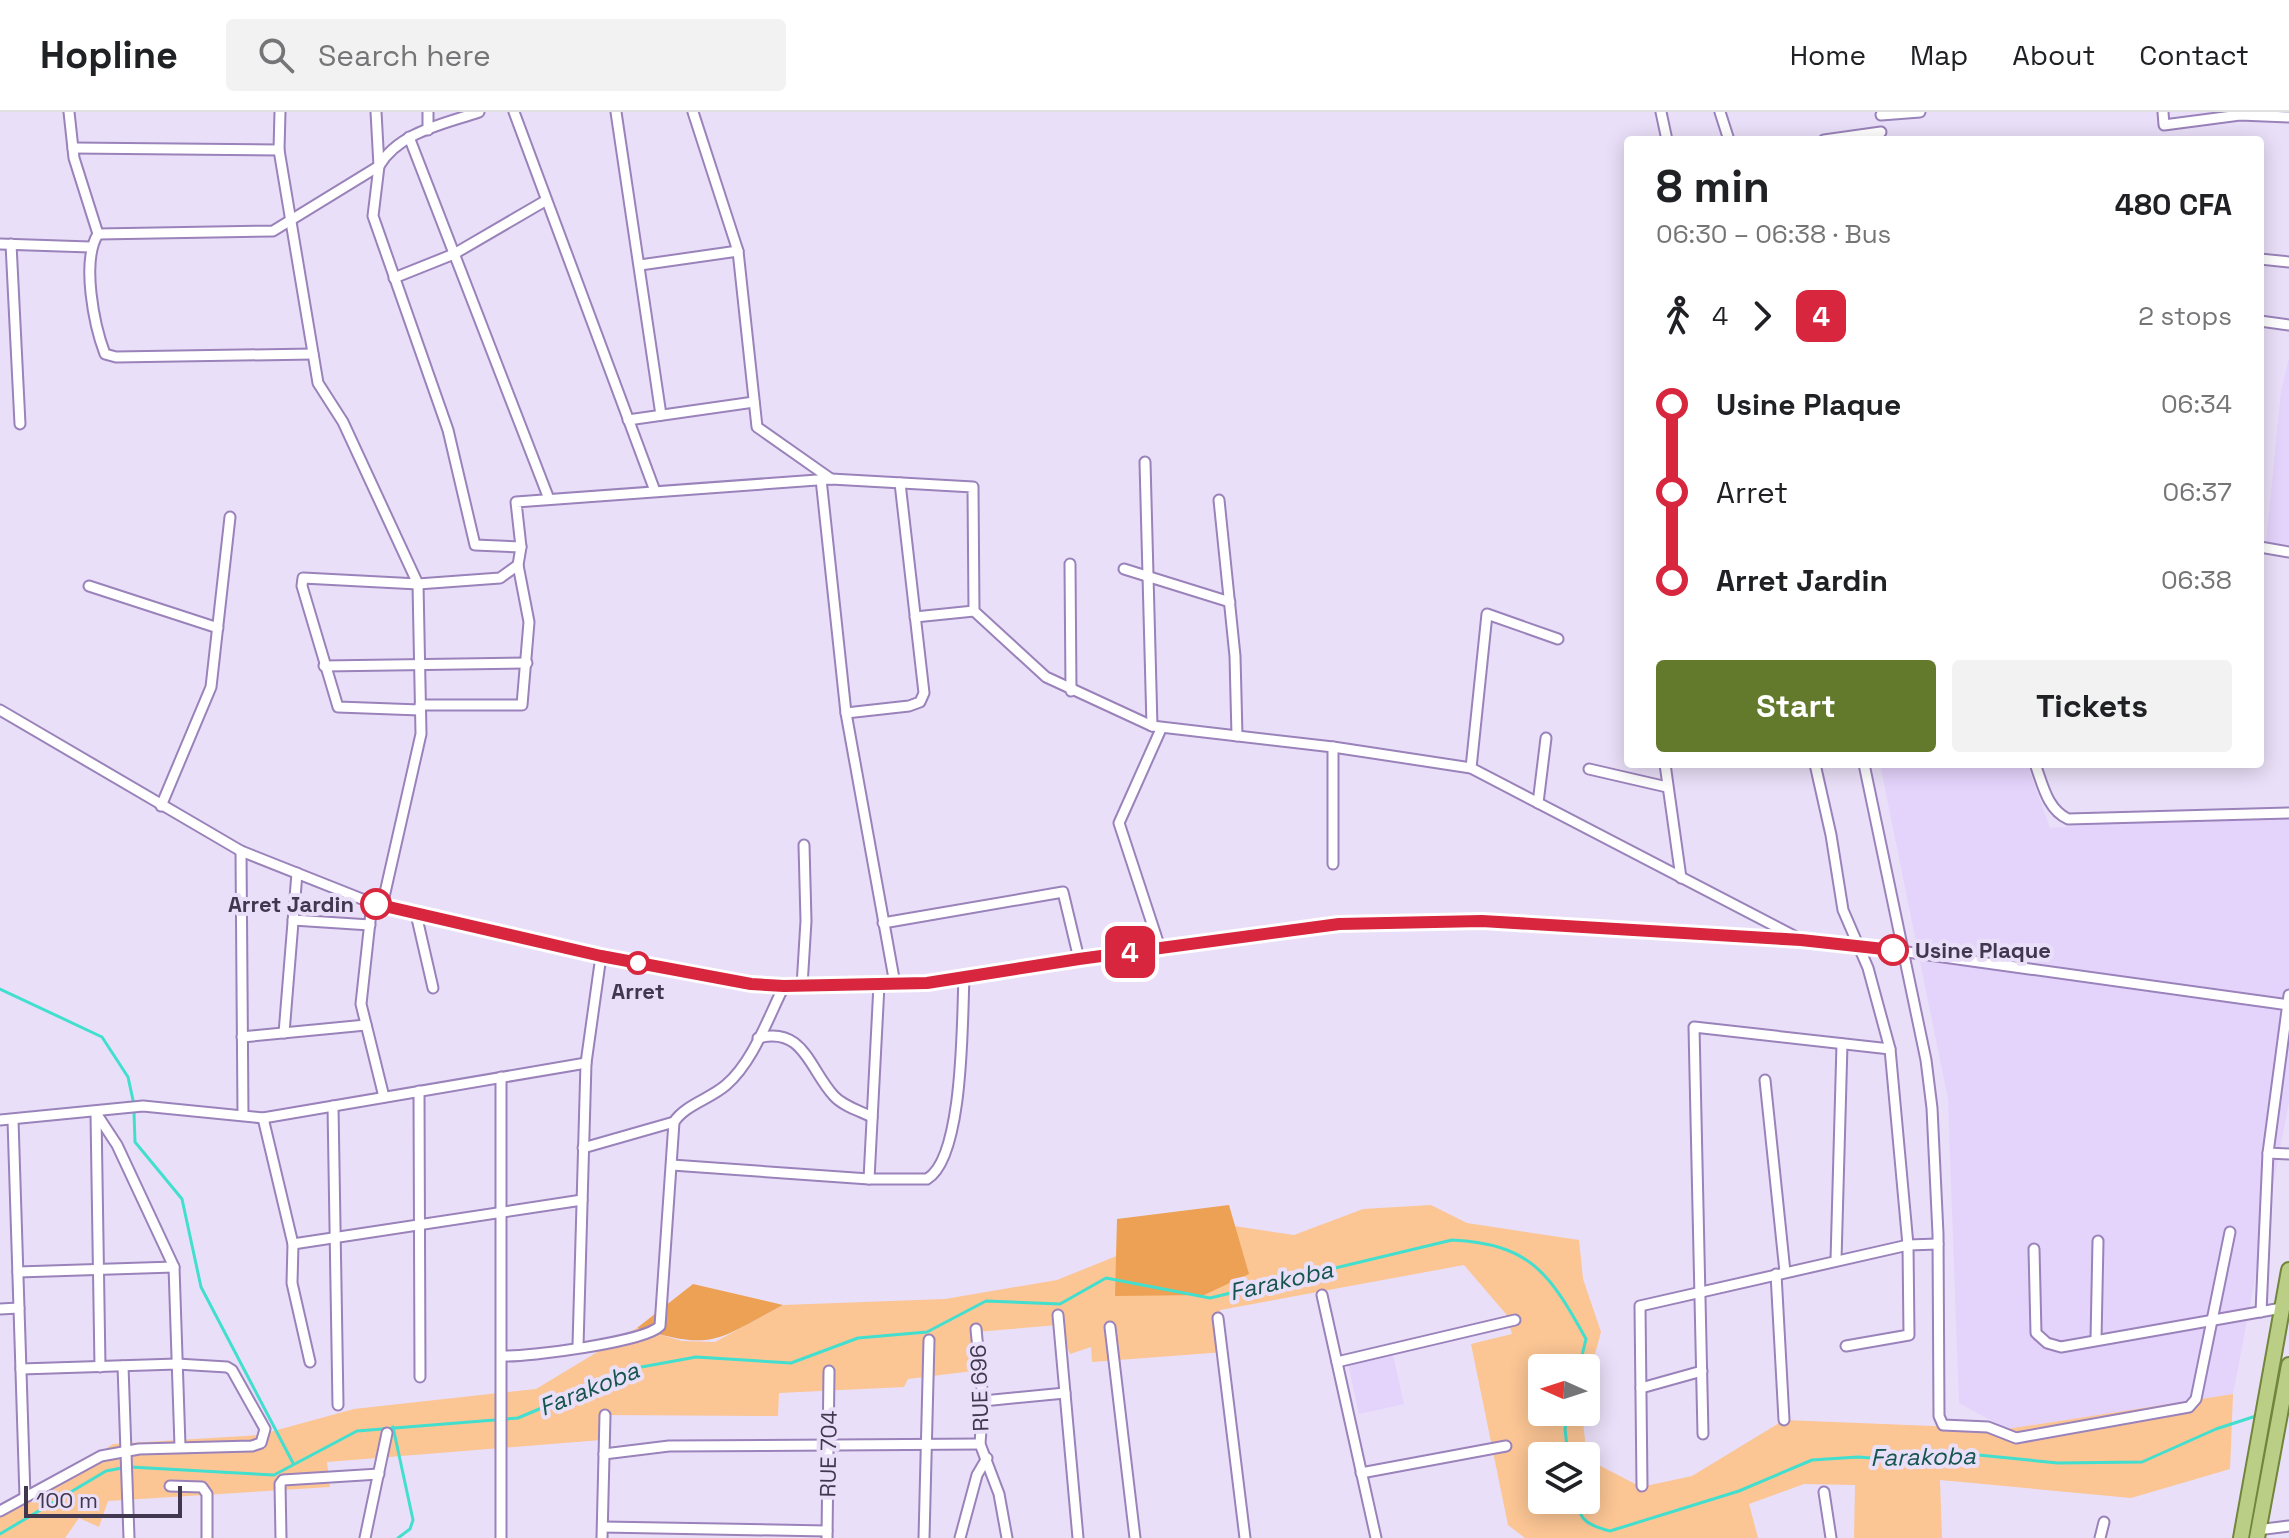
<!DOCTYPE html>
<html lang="en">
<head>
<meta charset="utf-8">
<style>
	:root { --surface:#fff; --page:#f2f2f2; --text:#202124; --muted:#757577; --line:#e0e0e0; --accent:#637a2c }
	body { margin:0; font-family:"Space Grotesk",sans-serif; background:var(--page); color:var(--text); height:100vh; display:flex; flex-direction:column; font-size:30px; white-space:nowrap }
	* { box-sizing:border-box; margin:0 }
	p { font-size:26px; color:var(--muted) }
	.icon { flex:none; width:44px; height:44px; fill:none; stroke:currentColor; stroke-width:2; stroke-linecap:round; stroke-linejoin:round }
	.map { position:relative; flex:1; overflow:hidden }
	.drawer { position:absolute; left:1624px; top:24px; width:640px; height:632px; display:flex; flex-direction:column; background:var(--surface); border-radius:8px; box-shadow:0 4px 20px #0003 }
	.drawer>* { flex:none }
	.badge { padding:0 16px; border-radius:12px; font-size:28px; line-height:52px }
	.needle { width:52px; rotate:273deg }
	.fabs { position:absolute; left:1528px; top:1242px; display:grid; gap:16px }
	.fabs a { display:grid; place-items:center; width:72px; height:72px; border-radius:8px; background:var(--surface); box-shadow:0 4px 20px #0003; font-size:40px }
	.scale { position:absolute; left:24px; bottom:20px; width:158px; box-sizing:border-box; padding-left:8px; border:4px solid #41374f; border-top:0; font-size:22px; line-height:28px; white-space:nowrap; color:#41374f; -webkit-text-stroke:6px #e9dff8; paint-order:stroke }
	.map>.badge { position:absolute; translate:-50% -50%; box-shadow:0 0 0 4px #fff }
	.legs { display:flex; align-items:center; gap:12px; height:88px; padding:0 32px; font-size:26px }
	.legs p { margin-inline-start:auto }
	.overview { display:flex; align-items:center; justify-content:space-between; height:136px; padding:0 32px }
	h1 { font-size:44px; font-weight:700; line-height:60px }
	.button { display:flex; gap:16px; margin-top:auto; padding:16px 32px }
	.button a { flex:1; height:92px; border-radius:8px; background:var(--accent); color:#fff; font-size:32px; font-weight:700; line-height:92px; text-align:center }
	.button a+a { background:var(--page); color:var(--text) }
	ul { padding:0 32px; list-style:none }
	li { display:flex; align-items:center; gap:28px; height:88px; font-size:30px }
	li i { display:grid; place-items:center; width:12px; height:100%; margin:0 10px; background:currentColor }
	li i::after { content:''; width:20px; height:20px; margin:-10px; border:6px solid; border-radius:50%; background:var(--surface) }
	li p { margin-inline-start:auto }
	li:first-child i { background:linear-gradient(#0000 50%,currentColor 0) }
	li:last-child i { background:linear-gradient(currentColor 50%,#0000 0) }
	header { display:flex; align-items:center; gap:48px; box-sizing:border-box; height:112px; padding:0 40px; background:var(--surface); border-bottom:2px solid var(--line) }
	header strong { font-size:38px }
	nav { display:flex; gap:44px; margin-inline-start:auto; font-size:28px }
	.search { width:560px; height:72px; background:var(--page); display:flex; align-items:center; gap:20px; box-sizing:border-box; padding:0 28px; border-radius:8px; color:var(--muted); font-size:30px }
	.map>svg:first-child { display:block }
	.built { fill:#e4d3fb }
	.green { fill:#fbc594; fill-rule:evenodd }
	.forest { fill:#eda154 }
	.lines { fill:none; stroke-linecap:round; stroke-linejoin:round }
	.stream { stroke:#42dfce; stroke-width:3 }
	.street-casing { stroke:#9a82ba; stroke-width:13 }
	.primary-casing { stroke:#72853d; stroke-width:18 }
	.street { stroke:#fff; stroke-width:9 }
	.primary { stroke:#bacf85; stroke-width:14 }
	.line-1-casing { stroke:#fff; stroke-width:18 }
	.line-1 { stroke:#d7263d; stroke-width:12 }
	.stop-1-dot { fill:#fff; stroke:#d7263d; stroke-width:4 }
	.labels { text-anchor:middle; stroke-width:8; stroke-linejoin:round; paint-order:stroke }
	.stop-label { font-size:22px; font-weight:bold; fill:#41374f; stroke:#e9dff8; text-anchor:end }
	.street-label { font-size:22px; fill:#41374f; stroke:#e9dff8 }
	.water-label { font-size:24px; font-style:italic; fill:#15554e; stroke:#e9dff8 }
</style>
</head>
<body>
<header>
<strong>Hopline</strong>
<div class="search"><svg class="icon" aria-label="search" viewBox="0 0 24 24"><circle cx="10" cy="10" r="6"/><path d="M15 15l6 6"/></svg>Search here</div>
<nav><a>Home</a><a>Map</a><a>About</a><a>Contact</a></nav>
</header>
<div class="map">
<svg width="2289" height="1426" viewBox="0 0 2289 1426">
	<rect width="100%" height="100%" fill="#e9dff8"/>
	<g class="built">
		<polygon points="2289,246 2289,433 2266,430 2281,279"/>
		<polygon points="1880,652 2027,652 2050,716 2289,697 2289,990 2233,1282 2007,1317 1959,1291 1948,987"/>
		<polygon points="1393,1243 1404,1292 1359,1302 1348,1252"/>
	</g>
	<path class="green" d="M1431,1093l36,18 112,17 4,39 18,53 -15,55v-19h-44v44h40l5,47 54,28 51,-11 92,-56 223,9 226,-35 -3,75 -99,29 -191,-18 2,58h-88l1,-53 -51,-1 -55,20 9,34h-233l-17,-13 -37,-181 41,-10 -6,-20 -42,-49 -244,45 4,42 -132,10 -1,-15 -21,7 -12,-29 -82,7 5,38 -73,9 -4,8 -125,6 -1,23 -174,-1 -3,25 -274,22 3,25 -222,14 -9,26 -20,-9 -14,20h-65v-33l69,-33 44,-28 146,-9 95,-26 182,-20 101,-61 45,13 33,1 68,-37 162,-6 112,-19 67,-27 110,-27 60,9 69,-26zM1542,1344h44v44h-44z"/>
	<g class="forest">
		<polygon points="1229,1093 1249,1162 1204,1183 1115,1184 1117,1107"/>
		<path d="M693,1172l90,21c-68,36 -69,46 -146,23z"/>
	</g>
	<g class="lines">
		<g class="stream">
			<polyline points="0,877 102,925 128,965 133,988"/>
			<polyline points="134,1000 135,1030 182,1087 201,1175 293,1351"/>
			<polyline points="393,1315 413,1408 410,1417 398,1426"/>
			<polyline points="1568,1344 1565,1317 1569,1300"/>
			<path d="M130,1355l144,8 83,-44 161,-13 118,-50 60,-11 95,6 67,-25 69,-6 59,-31 74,3 46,-26 104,20 242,-58c79,4 98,34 134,99l-7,29"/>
			<path d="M1576,1388c3,21 14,26 34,31l129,-40 73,-31 46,-3 41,3 59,-7 100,10 84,-1 74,-33 40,-13"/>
			<polyline points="0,1422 106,1359 122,1356"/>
		</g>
		<g class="street-casing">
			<g id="street">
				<path d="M69,0l5,46 24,76c-17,27 -4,91 7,120l11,3 197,-3"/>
				<polyline points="280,0 279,38 318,271 343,310 418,472 421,622 382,794"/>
				<polyline points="376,0 379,54 373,104 448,318 475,433 521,435"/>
				<polyline points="514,0 655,379"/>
				<polyline points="616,0 661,303"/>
				<polyline points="693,0 738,139 757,315 831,367"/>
				<polyline points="1661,0 1667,28"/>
				<polyline points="1720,0 1729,28"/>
				<polyline points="2163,0 2164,13 2240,3 2289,5"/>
				<polyline points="1881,3 1920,0"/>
				<polyline points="428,18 428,0"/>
				<polyline points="409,25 549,387"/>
				<polyline points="1824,28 1881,20"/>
				<polyline points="73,36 279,38"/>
				<path d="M98,122l175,-3 106,-65c20,-34 65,-42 100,-54"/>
				<polyline points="0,132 90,135"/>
				<polyline points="11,132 20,312"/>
				<polyline points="2260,147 2289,150"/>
				<polyline points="640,153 738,139"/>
				<polyline points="394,166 454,142 545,89"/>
				<polyline points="2260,209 2289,213"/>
				<polyline points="628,308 754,290"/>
				<polyline points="1145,350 1152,614"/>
				<polyline points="821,367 846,601 895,872"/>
				<polyline points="1219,388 1235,544 1237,624"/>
				<polyline points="2260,435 2289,440"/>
				<polyline points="1070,452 1071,579"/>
				<polyline points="1124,457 1230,490"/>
				<polyline points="89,474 218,516"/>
				<polyline points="915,505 974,499"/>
				<polyline points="324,554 527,551"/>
				<polyline points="420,593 522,593 529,510 518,453"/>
				<polyline points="0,598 241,739 372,791 601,844 751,872 927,871 1079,847 1339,812 1482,809 1857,833 2289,893"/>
				<polyline points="420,598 338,595 302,474 303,466 418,472 500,466 518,453 521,435 516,390 831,367 973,375 974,499 1046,565 1152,614 1333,635 1471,656 1798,826"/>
				<polyline points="846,601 909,594 920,590 924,581 900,371"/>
				<polyline points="1333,635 1333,752"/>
				<polyline points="1665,652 1681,766"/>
				<polyline points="1815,652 1831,723 1843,798 1868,856 1890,937 1908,1133 1909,1223 1846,1234"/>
				<polyline points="1864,652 1926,948 1932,996 1938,1122 1939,1304 1943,1313 1988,1315 2016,1326 2189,1295 2196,1287 2230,1120"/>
				<path d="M2035,652c8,21 12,45 33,55l221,-6"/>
				<polyline points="1471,656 1487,502 1558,527"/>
				<polyline points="1589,657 1667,675"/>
				<polyline points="1538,691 1546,626"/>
				<polyline points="161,694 211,575 230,405"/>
				<polyline points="241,739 243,1003"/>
				<polyline points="372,791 361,892 384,985"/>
				<polyline points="416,802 433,876"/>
				<polyline points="293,808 370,813"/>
				<polyline points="883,811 1063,780 1079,847"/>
				<polyline points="1160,836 1119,711 1161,617"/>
				<polyline points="802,874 806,809 804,733"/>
				<polyline points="2289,883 2268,1041 2289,1042"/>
				<polyline points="284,921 297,761"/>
				<polyline points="242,925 366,913"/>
				<path d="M758,926c46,-12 51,31 76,58 9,10 26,15 38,21"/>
				<polyline points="501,965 501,1426"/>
				<polyline points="1765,968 1785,1160"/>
				<polyline points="419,979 420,1265"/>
				<polyline points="333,994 338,1293"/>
				<polyline points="96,1001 117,1033 174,1155 180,1334"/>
				<polyline points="96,1002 100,1255"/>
				<polyline points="263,1006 293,1132 292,1171 310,1250"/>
				<polyline points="0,1008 143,994 263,1006 586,951"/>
				<polyline points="13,1008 25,1385"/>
				<polyline points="583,1036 674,1010"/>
				<path d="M672,1053l197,14h58c37,-21 35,-160 37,-202"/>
				<polyline points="869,1067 879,873"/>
				<polyline points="293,1132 582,1088"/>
				<polyline points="2034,1137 2036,1221 2047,1231 2061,1235 2282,1196"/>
				<polyline points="1836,1148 1842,932"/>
				<polyline points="18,1160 174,1155"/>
				<polyline points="1776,1162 1784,1308"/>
				<polyline points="1322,1183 1376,1426"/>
				<polyline points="0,1197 19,1196"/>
				<polyline points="2261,1200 2268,1041"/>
				<polyline points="1058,1203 1078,1426"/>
				<polyline points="1218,1206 1245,1426"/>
				<polyline points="1110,1215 1135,1426"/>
				<polyline points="976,1217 983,1289 980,1332 999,1382 1007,1426"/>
				<polyline points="2096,1228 2098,1129"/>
				<polyline points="578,1234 586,951 601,844"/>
				<path d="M503,1244c25,1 142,-14 157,-30l14,-204c11,-17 36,-23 52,-37 27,-23 42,-67 58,-99"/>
				<polyline points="1337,1250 1515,1208"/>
				<polyline points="123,1254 129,1426"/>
				<polyline points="1641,1276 1702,1259"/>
				<polyline points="983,1289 1065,1281"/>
				<polyline points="1703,1322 1694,915 1890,937"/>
				<polyline points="604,1342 669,1334 980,1332"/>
				<polyline points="1361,1361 1506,1334"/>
				<polyline points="170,1374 202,1375 207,1382 207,1426"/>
				<polyline points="1642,1374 1640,1194 1908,1133 1938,1132"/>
				<polyline points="1824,1380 1831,1426"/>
				<polyline points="0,1399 101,1344 139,1337 252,1334 261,1331 265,1317 232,1258 227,1255 177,1252 21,1257"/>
				<polyline points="603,1415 827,1419"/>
				<polyline points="2257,1418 2289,1414"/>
				<polyline points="281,1426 280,1372 283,1368 379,1362"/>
				<polyline points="365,1426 387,1321"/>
				<polyline points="602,1426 605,1303"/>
				<polyline points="827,1426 829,1259"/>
				<polyline points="924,1426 929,1228"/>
				<polyline points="960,1426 977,1363 987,1346"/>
				<polyline points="2100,1426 2104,1410"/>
			</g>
		</g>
		<g class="primary-casing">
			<g id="primary">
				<polyline points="2241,1426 2289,1158"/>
				<polyline points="2257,1426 2289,1253"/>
			</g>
		</g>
		<use href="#street" class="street"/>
		<use href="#primary" class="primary"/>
	</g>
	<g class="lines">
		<g class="line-1-casing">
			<polyline id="line-1" points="376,792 601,844 751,872 784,874 927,871 1079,847 1339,812 1482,809 1801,828 1893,838"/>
		</g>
		<use href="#line-1" class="line-1"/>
	</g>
	<g class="stop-1-dot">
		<circle cx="376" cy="792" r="14"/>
		<circle cx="1893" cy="838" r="14"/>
		<circle cx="638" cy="851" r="10"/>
	</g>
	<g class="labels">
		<g class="stop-label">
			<text x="354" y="800">Arret Jardin</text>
			<text x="1915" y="846" text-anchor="start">Usine Plaque</text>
			<text x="638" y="887" text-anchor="middle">Arret</text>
		</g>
		<g class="street-label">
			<text transform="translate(979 1276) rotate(-92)" y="8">RUE 696</text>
			<text transform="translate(828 1342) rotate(-89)" y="8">RUE 704</text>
		</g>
		<g class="water-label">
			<text transform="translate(1281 1169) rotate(-13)" y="8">Farakoba</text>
			<text transform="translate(589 1277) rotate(-22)" y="8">Farakoba</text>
			<text transform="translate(1923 1345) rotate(-1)" y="8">Farakoba</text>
		</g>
	</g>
</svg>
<div class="fabs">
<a><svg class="needle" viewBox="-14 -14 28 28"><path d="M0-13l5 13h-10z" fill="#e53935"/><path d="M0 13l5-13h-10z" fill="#757577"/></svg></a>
<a><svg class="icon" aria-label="layers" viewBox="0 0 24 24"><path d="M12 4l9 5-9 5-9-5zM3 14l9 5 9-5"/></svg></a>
</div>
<div class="scale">100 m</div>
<b class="badge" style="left:1130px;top:840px;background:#d7263d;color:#fff">4</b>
<section class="drawer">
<div class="overview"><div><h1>8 min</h1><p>06:30 – 06:38 · Bus</p></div><b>480 CFA</b></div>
<div class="legs"><svg class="icon" aria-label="walk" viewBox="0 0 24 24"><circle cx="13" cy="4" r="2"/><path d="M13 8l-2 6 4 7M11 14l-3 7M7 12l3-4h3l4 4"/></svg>4<svg class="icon" aria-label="forward" viewBox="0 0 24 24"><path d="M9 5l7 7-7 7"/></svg><b class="badge" style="background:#d7263d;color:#fff">4</b><p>2 stops</p></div>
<ul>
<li><i style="color:#d7263d"></i><b>Usine Plaque</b><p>06:34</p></li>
<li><i style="color:#d7263d"></i><span>Arret</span><p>06:37</p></li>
<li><i style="color:#d7263d"></i><b>Arret Jardin</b><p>06:38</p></li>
</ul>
<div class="button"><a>Start</a><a>Tickets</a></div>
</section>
</div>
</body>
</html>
